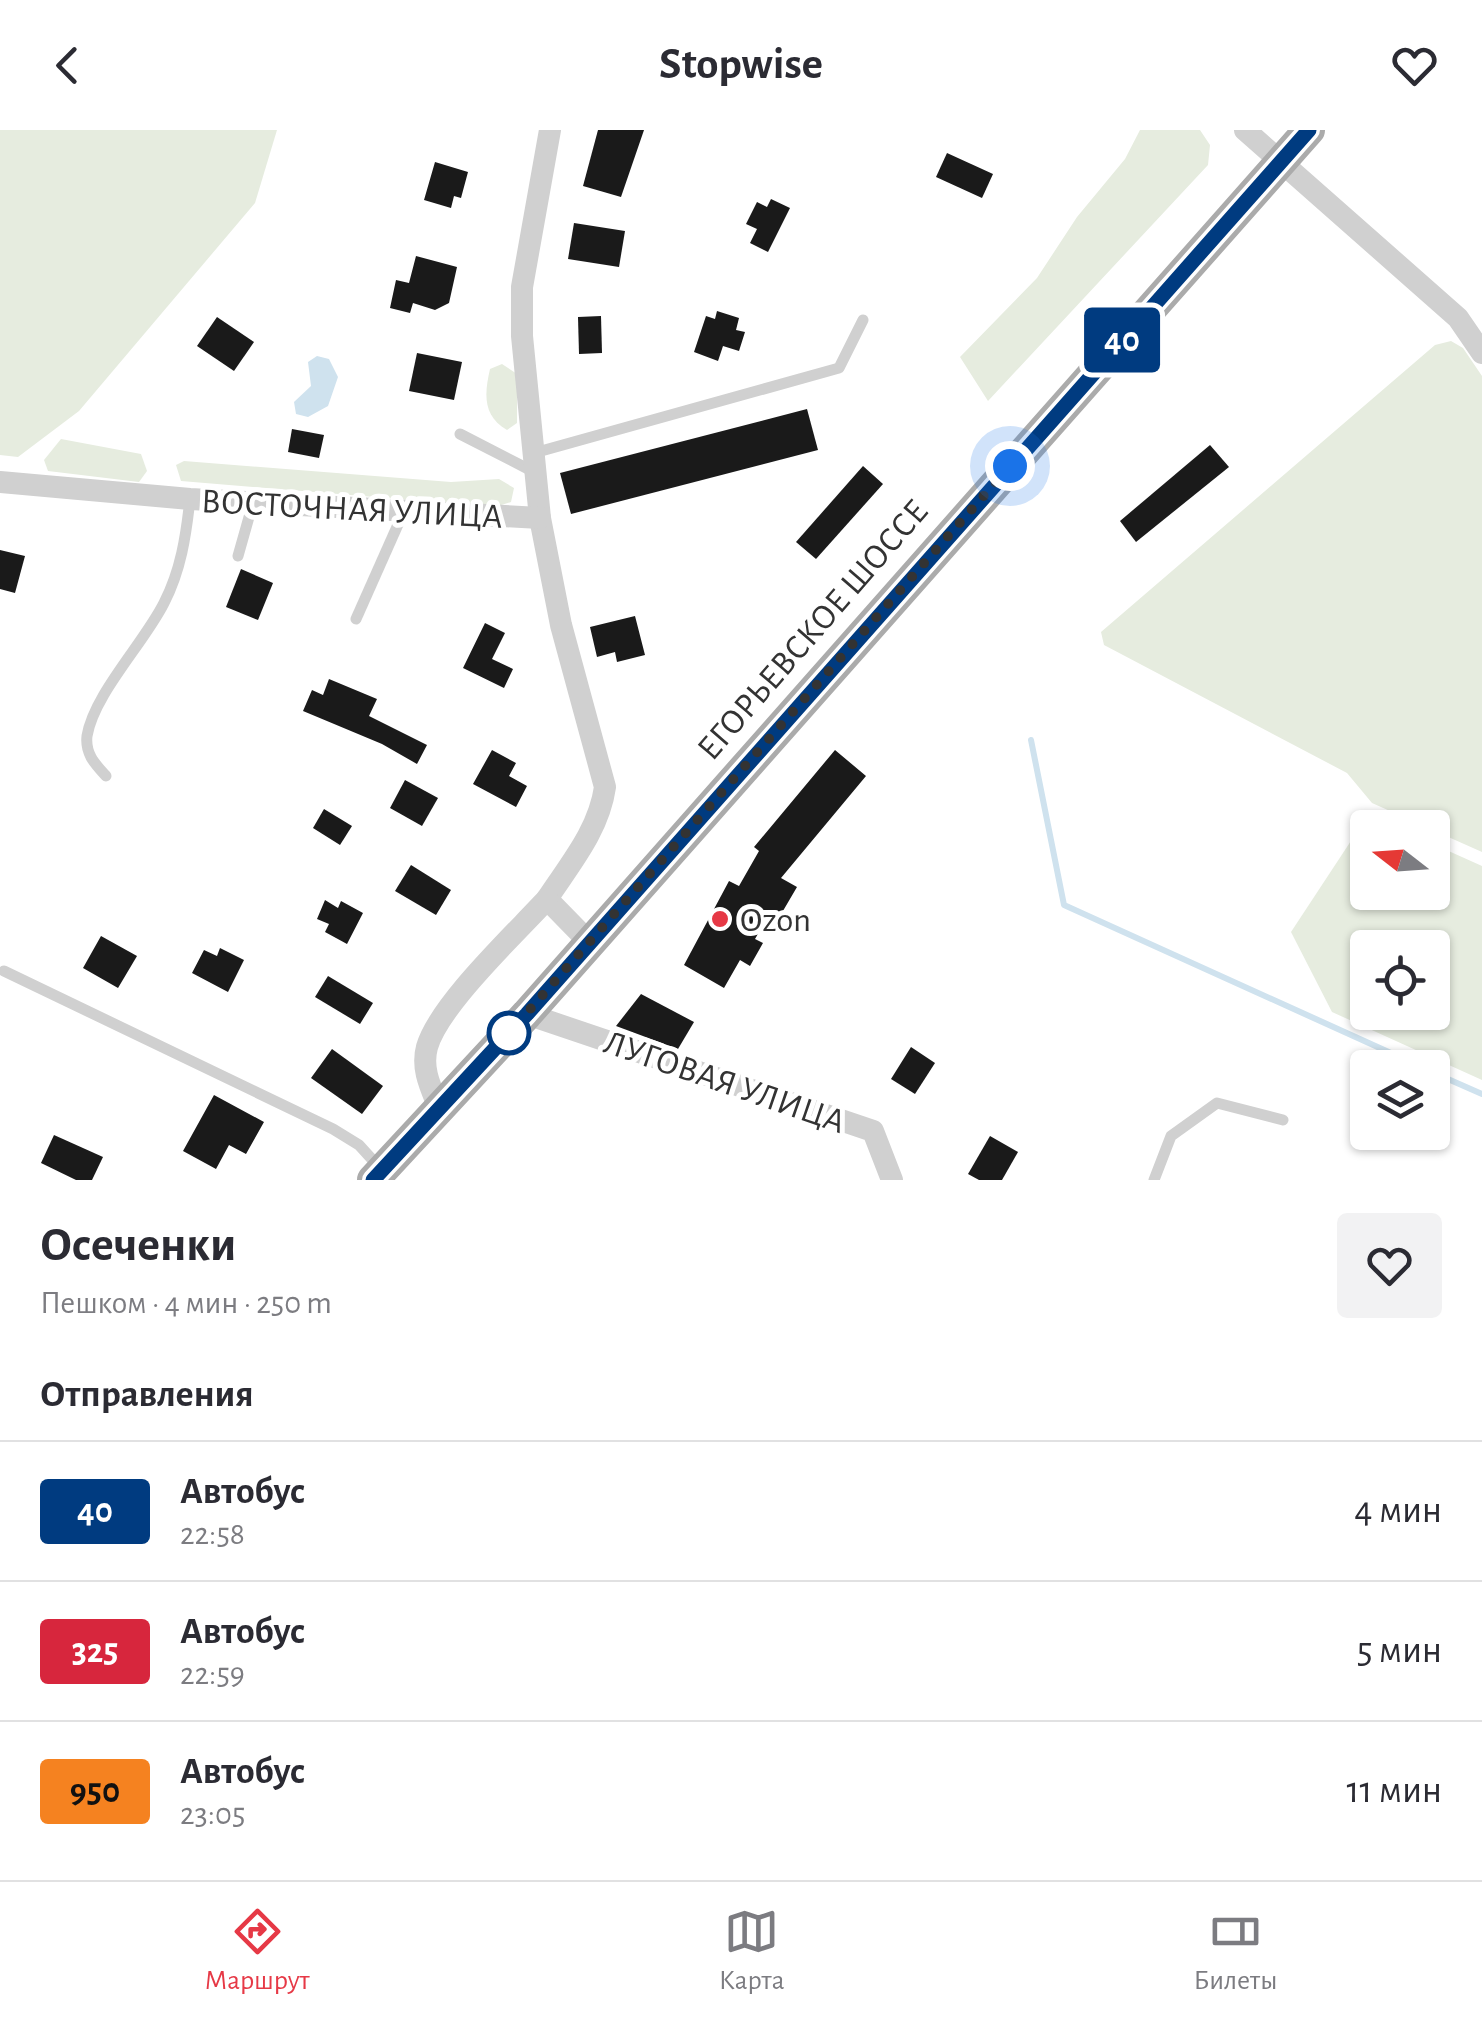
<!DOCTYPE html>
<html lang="ru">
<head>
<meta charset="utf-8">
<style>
	:root { --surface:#fff; --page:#f2f2f3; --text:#2b2b33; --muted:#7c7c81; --line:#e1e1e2; --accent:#e63946 }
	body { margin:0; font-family:"Alegreya Sans",sans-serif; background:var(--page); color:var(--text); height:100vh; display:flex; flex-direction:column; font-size:38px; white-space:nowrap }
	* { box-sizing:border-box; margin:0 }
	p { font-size:32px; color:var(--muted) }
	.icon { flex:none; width:55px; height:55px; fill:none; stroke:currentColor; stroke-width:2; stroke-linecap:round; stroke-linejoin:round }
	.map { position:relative; height:1050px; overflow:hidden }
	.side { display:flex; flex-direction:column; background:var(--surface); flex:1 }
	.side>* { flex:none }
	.badge { padding:0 20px; border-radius:8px; font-size:35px; line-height:65px }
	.needle { width:65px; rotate:287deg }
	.buttons { position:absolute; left:1350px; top:680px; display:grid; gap:20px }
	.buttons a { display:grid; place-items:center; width:100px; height:100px; border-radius:10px; background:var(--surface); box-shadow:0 2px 8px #0004; font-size:50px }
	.you { position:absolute; width:50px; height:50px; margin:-25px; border:8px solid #fff; border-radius:50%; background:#1a73e8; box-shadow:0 0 0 15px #1a73e833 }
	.map>.badge { position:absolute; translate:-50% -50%; box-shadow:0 0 0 5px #fff }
	h2 { padding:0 40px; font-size:38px; line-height:90px }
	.round { display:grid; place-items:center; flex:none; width:105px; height:105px; border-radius:10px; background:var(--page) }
	.headline { display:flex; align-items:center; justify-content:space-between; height:170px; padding:0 40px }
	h1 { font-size:48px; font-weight:700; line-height:75px }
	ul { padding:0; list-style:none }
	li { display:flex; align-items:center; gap:30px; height:140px; padding:0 40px; border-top:2px solid var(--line) }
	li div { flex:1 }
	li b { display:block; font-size:38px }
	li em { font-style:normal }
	li .badge { min-width:110px; font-weight:700; text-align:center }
	header { display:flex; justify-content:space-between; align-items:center; height:130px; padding:0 40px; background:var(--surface); font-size:45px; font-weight:700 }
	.menu { display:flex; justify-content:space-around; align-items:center; height:140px; border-top:2px solid var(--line); background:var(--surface); font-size:28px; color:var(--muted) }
	.menu a { display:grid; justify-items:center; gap:5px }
	.menu .selected { color:var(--accent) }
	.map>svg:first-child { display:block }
	.green { fill:#e6ecdf; fill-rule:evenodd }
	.water { fill:#cfe2ee }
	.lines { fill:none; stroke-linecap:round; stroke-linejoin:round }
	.stream { stroke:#cfe2ee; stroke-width:6 }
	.building { fill:#1a1a1a }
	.service { stroke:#d0d0d0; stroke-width:11 }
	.minor { stroke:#d0d0d0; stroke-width:22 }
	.primary { stroke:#ababab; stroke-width:32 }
	.line-casing { stroke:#fff; stroke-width:22 }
	.line { stroke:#003b80; stroke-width:15 }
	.walk { stroke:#333; stroke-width:10; stroke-dasharray:0 18 }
	.poi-dot { fill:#e63946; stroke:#fff; stroke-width:4 }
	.stop-dot { fill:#fff; stroke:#003b80; stroke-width:5 }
	.labels { text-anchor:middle; stroke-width:10; stroke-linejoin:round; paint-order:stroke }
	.street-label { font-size:35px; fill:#333; stroke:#fff }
	.poi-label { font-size:35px; fill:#333; stroke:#fff; text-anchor:start }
</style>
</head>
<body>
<header><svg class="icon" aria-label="back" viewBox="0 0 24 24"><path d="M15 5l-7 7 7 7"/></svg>Stopwise<svg class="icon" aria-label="heart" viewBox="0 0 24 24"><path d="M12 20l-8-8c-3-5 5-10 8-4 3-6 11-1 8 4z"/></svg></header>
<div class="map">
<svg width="1482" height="1050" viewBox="0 0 1482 1050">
	<rect width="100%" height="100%" fill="#fff"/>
	<g class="green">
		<polygon points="0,0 277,0 255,73 79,281 18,327 0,325"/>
		<polygon points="1140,0 1200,0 1210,15 1208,35 988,271 960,227 1037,148 1077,87 1125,29"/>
		<polygon points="1451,211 1463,218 1482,246 1482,722 1372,673 1347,643 1104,515 1101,502 1435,215"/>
		<path d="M502,234l15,10v49l-10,7c-24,-14 -23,-35 -17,-61z"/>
		<polygon points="61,309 141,324 147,341 139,352 48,341 44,330"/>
		<polygon points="184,331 451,352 499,349 514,358 511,372 495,377 181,351 176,335"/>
		<path d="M1368,685l28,12 -28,1v64h64l1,-48 49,22v214l-150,-68 -41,-80zM1368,818h64v64h-64z"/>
	</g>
	<polygon class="water" points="317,226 329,229 338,247 328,276 308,287 296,284 294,272 311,256 308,232"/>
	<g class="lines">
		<g class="stream">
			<polyline points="1031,610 1064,775 1424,938"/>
			<polyline points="1432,942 1482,964"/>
		</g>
	</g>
	<g class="building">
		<polygon points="598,0 644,0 621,67 583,56"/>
		<polygon points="947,23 993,44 982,68 936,47"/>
		<polygon points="435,32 468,42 461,68 454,66 451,78 424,70"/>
		<polygon points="771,69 790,78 768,122 750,113 757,99 746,94 757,72 767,77"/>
		<polygon points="574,93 625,101 619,137 568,129"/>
		<polygon points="416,126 457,137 449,173 435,180 413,173 410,183 390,178 396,150 409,153"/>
		<polygon points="717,181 739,188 736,200 745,202 739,221 723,216 718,231 694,222 706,186 715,189"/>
		<polygon points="601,186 602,223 579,224 578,187"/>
		<polygon points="217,187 254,212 234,241 197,216"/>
		<polygon points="417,223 462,232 454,270 409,261"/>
		<polygon points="807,279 818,320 571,384 560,343"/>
		<polygon points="292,299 324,305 319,328 288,322"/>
		<polygon points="1210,315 1229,337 1136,412 1120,391"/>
		<polygon points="863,336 883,354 816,429 796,412"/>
		<polygon points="0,420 25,426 15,463 0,459"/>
		<polygon points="241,439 273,453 258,490 226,477"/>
		<polygon points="635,486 645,525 617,532 615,522 597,527 590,497"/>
		<polygon points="485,493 505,503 492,529 513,539 504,558 463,538"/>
		<polygon points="329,549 377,569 369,586 427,615 417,634 382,614 303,581 312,560 323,565"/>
		<polygon points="492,620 516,633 509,646 527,656 516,677 473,654"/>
		<polygon points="835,620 866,646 781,748 797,757 780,786 771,781 755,809 763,813 750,836 740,830 724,858 684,835 729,751 739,756 759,721 754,717"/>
		<polygon points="405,650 438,668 422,696 390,678"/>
		<polygon points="324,679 352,696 340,715 313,698"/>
		<polygon points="411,735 451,760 436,785 395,761"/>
		<polygon points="325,770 338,778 341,771 363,783 347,814 325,802 329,794 317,789"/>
		<polygon points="101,806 137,826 118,858 83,838"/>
		<polygon points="220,818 244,830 228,862 192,843 204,820 217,826"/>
		<polygon points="328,846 373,873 360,894 315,867"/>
		<polygon points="641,864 694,892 678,919 616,896"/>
		<polygon points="911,917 935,933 915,964 891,949"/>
		<polygon points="332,919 383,956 362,984 311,948"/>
		<polygon points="214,965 264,992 246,1024 229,1015 216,1039 183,1021"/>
		<polygon points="54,1005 103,1027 92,1050 76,1050 41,1033"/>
		<polygon points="990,1006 1018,1022 1002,1050 979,1050 968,1044"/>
	</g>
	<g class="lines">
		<g class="service">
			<polyline points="460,304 534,342"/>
			<polyline points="534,323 839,238 863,190"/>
			<polyline points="238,426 253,373"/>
			<polyline points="356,489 404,381"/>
			<path d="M106,646c-11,-12 -21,-22 -19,-40 7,-42 57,-93 77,-133 17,-33 22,-67 26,-104"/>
			<polyline points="4,841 333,999 359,1015 379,1037"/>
			<polyline points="1154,1050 1171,1006 1217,973 1283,990"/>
		</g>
		<g class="minor">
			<path d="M550,0l-28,157v49l18,182 21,107 44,162c-6,43 -35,77 -58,112l42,43"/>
			<polyline points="1245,0 1458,188 1482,223"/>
			<polyline points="0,352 190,369 540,388"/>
			<polyline points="527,884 873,1001 892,1050"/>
			<path d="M439,978c-8,-20 -18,-39 -12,-61 12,-42 89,-114 120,-148"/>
		</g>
		<polyline class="primary" points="373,1050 527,884 1309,0"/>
	</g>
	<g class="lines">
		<g class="line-casing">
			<polyline id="line" points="373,1050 527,884 1309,0"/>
		</g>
		<use href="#line" class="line"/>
		<polyline class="walk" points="509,903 502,911 1010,336"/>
	</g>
	<circle class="poi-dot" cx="720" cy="789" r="10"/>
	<circle class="stop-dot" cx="509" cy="903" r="20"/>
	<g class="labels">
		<g class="street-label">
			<text transform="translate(352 378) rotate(3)" y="12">ВОСТОЧНАЯ УЛИЦА</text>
			<text transform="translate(812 499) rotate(-49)" y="12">ЕГОРЬЕВСКОЕ ШОССЕ</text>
			<text transform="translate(725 951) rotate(19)" y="12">ЛУГОВАЯ УЛИЦА</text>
		</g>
		<g class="poi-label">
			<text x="740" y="801">Ozon</text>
		</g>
	</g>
</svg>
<div class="buttons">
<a><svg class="needle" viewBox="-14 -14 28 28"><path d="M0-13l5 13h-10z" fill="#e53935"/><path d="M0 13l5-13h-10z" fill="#7c7c81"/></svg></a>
<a><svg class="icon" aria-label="locate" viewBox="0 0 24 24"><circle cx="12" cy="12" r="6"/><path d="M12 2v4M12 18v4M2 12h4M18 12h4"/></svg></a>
<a><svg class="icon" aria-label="layers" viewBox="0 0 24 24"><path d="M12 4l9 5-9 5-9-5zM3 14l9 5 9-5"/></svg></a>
</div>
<div class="you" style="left:1010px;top:336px"></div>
<b class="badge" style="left:1122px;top:210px;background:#003b80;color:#fff">40</b>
</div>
<section class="side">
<div class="headline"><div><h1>Осеченки</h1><p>Пешком · 4 мин · 250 m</p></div><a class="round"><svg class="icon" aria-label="heart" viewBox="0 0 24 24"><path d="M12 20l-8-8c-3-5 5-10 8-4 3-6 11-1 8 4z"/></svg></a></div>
<h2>Отправления</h2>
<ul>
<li><span class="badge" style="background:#003b80;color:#fff">40</span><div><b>Автобус</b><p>22:58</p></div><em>4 мин</em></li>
<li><span class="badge" style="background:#d7263d;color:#fff">325</span><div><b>Автобус</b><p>22:59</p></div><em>5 мин</em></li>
<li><span class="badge" style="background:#f58220;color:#111">950</span><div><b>Автобус</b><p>23:05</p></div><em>11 мин</em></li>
</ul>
</section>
<nav class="menu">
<a class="selected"><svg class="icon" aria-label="directions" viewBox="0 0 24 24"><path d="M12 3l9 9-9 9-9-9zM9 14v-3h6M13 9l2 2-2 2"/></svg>Маршрут</a>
<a><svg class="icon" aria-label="map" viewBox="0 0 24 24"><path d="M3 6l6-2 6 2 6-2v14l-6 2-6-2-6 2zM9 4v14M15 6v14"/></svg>Карта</a>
<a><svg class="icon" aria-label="tickets" viewBox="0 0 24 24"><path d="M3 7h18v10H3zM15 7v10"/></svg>Билеты</a>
</nav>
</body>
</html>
